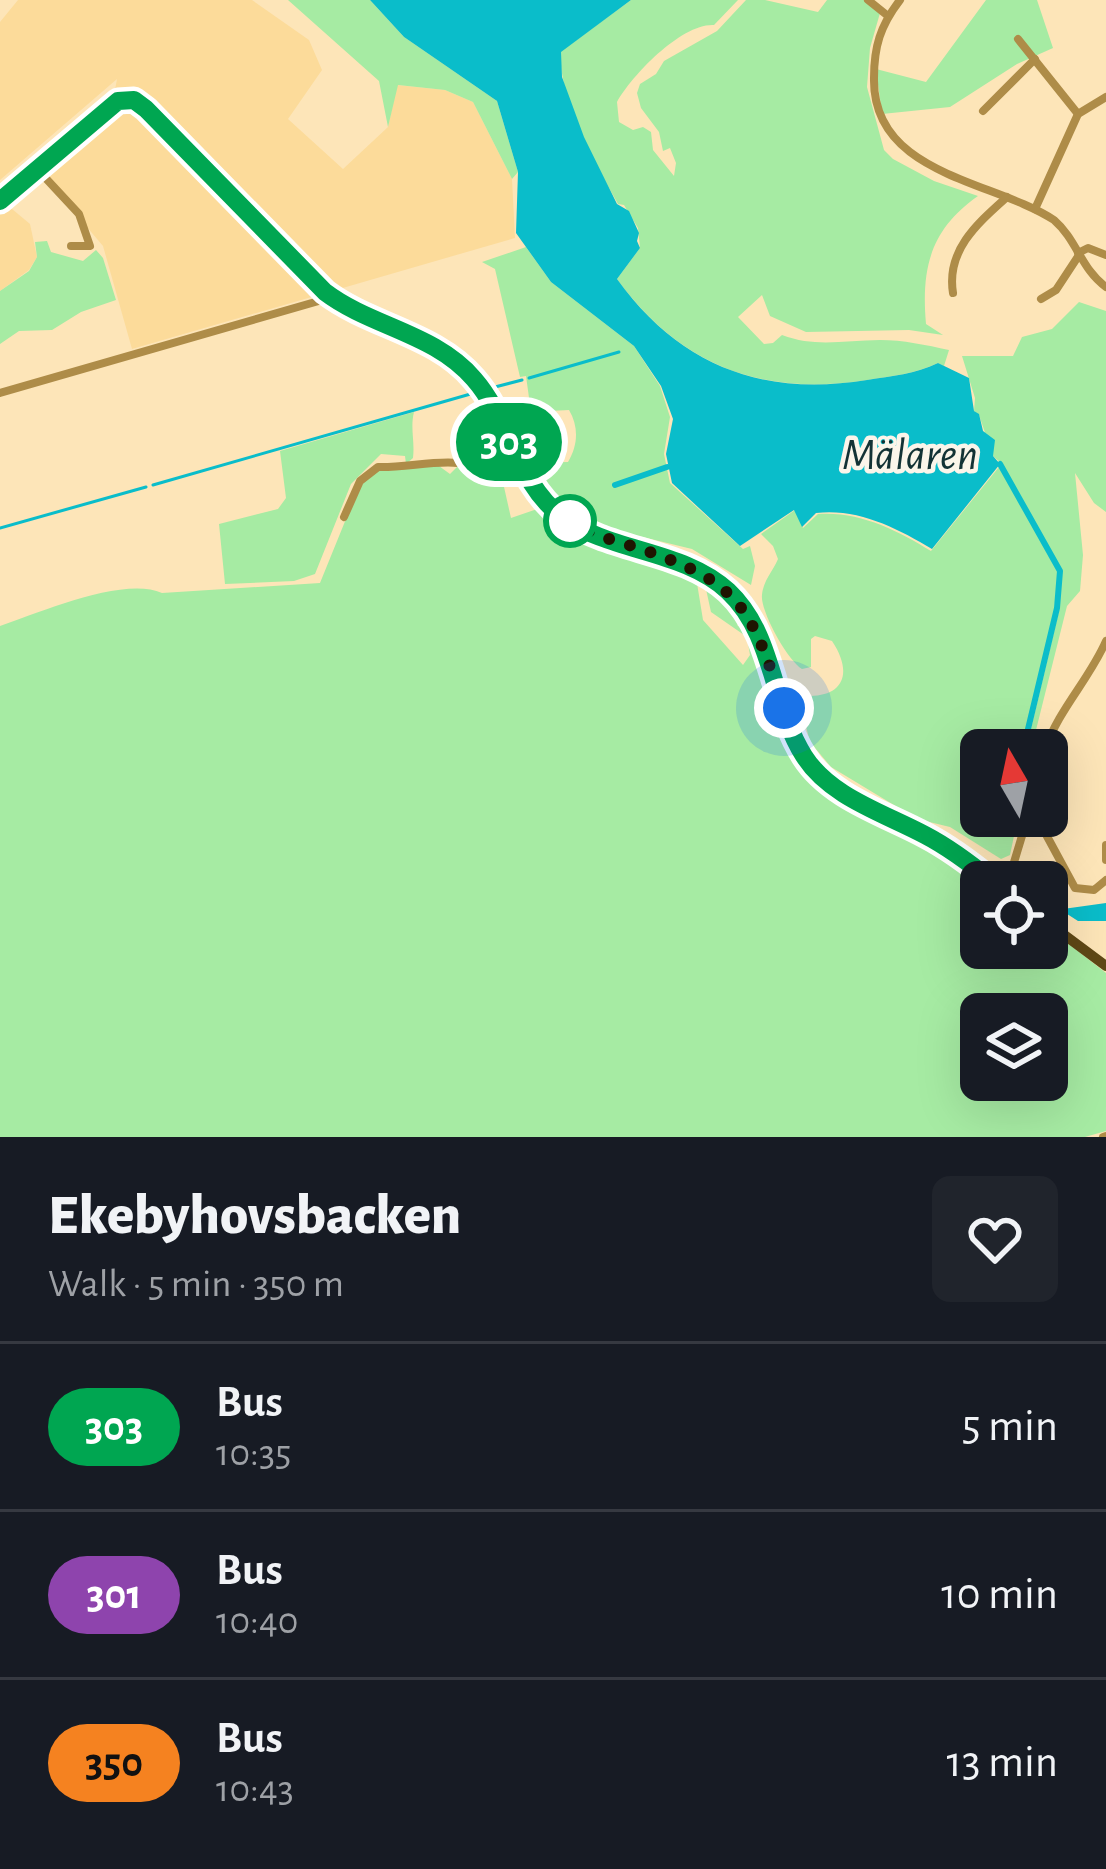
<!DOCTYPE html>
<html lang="en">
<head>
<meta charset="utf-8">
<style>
	:root { --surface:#171b24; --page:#20242c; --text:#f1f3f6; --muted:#9ea1a6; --line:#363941 }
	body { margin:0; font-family:"Alegreya Sans",sans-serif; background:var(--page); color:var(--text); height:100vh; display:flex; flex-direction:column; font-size:45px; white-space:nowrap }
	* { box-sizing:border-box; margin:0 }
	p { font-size:39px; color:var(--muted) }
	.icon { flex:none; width:66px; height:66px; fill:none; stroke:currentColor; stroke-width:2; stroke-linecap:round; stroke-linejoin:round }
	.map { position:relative; height:1137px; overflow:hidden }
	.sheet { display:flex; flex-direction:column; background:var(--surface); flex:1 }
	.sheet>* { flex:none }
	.badge { padding:0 24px; border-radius:39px; font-size:42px; line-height:78px }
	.needle { width:78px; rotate:351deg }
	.controls { position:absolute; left:960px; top:729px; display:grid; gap:24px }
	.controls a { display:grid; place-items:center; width:108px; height:108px; border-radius:18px; background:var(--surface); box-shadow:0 12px 48px #0002; font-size:60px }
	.you { position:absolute; width:60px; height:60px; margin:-30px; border:9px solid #fff; border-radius:50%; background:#1a73e8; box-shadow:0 0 0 18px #1a73e833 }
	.map>.badge { position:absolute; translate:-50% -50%; box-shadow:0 0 0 6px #fff }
	.round { display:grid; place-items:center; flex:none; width:126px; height:126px; border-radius:18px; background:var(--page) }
	.headline { display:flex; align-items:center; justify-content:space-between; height:204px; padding:0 48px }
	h1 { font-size:57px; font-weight:800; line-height:90px }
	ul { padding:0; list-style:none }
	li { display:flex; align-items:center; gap:36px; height:168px; padding:0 48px; border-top:3px solid var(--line) }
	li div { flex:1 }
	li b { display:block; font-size:45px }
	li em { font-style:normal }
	li .badge { min-width:132px; font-weight:700; text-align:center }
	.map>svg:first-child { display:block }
	.built { fill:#fcdb9a }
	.green { fill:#a6eba3; fill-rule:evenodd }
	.water { fill:#0abdca }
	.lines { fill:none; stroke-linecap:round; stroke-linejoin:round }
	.stream { stroke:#0abdca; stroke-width:3 }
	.canal { stroke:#0abdca; stroke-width:6 }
	.minor { stroke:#ae8c48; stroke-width:8 }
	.major { stroke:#5f4816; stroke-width:10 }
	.line-casing { stroke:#fff; stroke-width:27 }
	.line { stroke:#00a651; stroke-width:18 }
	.walk { stroke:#1f1401; stroke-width:12; stroke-dasharray:0 21.6 }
	.stop-dot { fill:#fff; stroke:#00a651; stroke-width:6 }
	.labels { text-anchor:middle; stroke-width:9; stroke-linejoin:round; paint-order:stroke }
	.water-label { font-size:45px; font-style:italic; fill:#133235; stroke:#fbf5ea }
</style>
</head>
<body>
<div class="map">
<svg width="1106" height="1137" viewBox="0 0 1106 1137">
	<rect width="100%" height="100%" fill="#fde5b8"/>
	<g class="built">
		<polygon points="18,0 252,0 309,40 322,70 288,119 343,169 388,127 397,85 445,90 473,102 512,179 515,238 132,349 103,246 42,174 111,112 117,79 0,180 0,22"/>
		<polygon points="6,204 30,224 37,257 29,270 0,291 0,208"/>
	</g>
	<g class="green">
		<polygon points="288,0 370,0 404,37 497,101 518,172 512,179 473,102 445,90 398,85 388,127 379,81"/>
		<path d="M631,0h107l-24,25c-32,-2 -82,50 -97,77l2,20 14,8 10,-3 8,5 2,18 21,26 2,-13 -6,-15 -7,3 -4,-19 -18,-24 -4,-15 3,-9 16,-10 8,-13 53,-30 29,-31h19l53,12 9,-12h37l16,13 -10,35 -3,39 17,63 9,9 41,22 44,15c-47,33 -57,71 -52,128l17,11 -34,-5 -103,2 -36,-16 -8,-21 -24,22 26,27 9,-1 9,-8c34,13 63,5 98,5 23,0 46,5 69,10l-5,16 -6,-3c-24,11 -46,13 -71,17 -106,17 -187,-15 -250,-101l23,-31 -2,-20 -14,-23 -6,-1c-25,-46 -57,-99 -58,-152z"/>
		<polygon points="986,0 1037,0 1053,48 1017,64 950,107 882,114 876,69 926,82"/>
		<polygon points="47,241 51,252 83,261 96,250 103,258 116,300 81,312 52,330 19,331 0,344 0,291 29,271 37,257 35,242"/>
		<path d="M526,247l25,35 83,64 26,40 10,31 -6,37 6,29 73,66 7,-3 5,20 -4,19 -59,-36 -103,-25 -31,-22 -23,-27 3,-12 30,-1c10,-17 11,-35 1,-52l-38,2 -5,-36 -6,1 -25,-108 -13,-7z"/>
		<polygon points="1079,302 1106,311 1106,512 1094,503 1075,473 1083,555 1080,591 1067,606 1031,750 1026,750 1059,611 1062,571 1001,463 993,456 979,415 974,411 975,398 962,356 1013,356 1022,337 1052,329"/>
		<path d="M414,412c-4,16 1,29 -1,46l-7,6 -1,-8 -24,-2 -30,30 -36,90 -21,7 -69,3 -6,-60 59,-15 8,-11 -6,-47z"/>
		<path d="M439,466l11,8 8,-8 44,12 9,40 32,-11 10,8 -3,4 36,20 99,31 11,7 7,43 40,45 7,-10 -3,-18 -36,-25 -7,-32 41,38 -8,7c37,25 36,104 73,145 28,32 73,46 110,66 24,13 46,31 69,46h-8v66h66v-21l59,46v158l-21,6h-1085v-511c39,-13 123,-50 162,-33l158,-10 41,-101 17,-14zM981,1014h66v66h-66z"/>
		<path d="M999,467l59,105 -4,40 -31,133 -5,3 -20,-18 -21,12 4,21v53l37,1 -8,38 -9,4 -51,-32 -33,-8 -86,-52 -21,-25 -12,-47c42,6 58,-18 34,-54l-17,-5 -4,3v28l-9,2c-14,-8 -42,-58 -40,-74 1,-14 11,-24 16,-36l-5,-13 -12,-12 34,-24 8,18 15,-14c41,-3 79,16 113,37z"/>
	</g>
	<g class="water">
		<path d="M370,0h261l-70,52 1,25 22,60 33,67 12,7 10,22 -2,8 3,7 -23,31c63,87 145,118 250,101 25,-4 48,-6 71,-17l31,15 5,33 5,3 4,17 12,9 -2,16 7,8 -68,85c-35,-21 -74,-41 -116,-36l-14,14 -8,-17 -54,36 -68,-63 -6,-29 7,-35 -12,-33 -27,-40 -83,-64 -35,-49 2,-61 -21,-71 -93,-64z"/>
		<polygon points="1038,866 1052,866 1066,888 1060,902 1063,909 1106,903 1106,921 1078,921 1047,901 1047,882 1032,882 1031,871"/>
	</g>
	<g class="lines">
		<g class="stream">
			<polyline points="529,378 619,352"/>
			<polyline points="495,387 522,380"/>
			<polyline points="153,485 474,393"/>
			<polyline points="0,528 146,487"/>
		</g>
		<g class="canal">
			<polyline points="1000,464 1060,571 1057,608 1023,750"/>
			<polyline points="615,485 667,467"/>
		</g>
		<g class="minor">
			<polyline points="868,0 888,16"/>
			<path d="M900,0c-20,26 -26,47 -26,78 -2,97 119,102 180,142 23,20 27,49 52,67"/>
			<polyline points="1018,39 1078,114"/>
			<polyline points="983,111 1035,59"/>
			<polyline points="39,171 79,214 90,246 71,246"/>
			<polyline points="1035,209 1078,114 1106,97"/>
			<polyline points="1078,253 1088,248 1106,255"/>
			<path d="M953,293c-7,-43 25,-70 54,-96"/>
			<polyline points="1041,299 1056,290 1079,255"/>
			<polyline points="0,393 343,294"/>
			<path d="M344,517l16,-36 18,-14c25,1 58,-7 80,-4 23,2 44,18 67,9"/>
			<path d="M1045,750c13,-40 44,-70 61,-109"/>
			<polyline points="1036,816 1075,888 1094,890 1106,880"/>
			<polyline points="1106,845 1106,860"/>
			<polyline points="1008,882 1028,816"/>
			<polyline points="1103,1137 1106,1136"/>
		</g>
		<g class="major">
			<path d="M0,201l118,-100 22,2 185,189c46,35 110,41 149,87 36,41 42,103 88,138 49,36 119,32 166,74 47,44 43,113 76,165 26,41 80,57 121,79 25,13 46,29 67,47"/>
			<polyline points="1047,922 1106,966"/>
		</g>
	</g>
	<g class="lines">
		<g class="line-casing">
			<path id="line" d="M0,201l118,-100 16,-1 12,9 179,183c46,35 110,41 149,87 36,41 42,103 88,138 49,36 120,32 166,74 47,44 43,113 76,165 26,41 80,57 121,79 25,13 46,29 68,47"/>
		</g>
		<use href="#line" class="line"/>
		<path class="walk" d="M570,521c19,14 48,20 71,28 103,35 110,61 143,159"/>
	</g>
	<circle class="stop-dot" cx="570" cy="521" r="24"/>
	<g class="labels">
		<g class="water-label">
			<text x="910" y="469">Mälaren</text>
		</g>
	</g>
</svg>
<div class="controls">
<a><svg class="needle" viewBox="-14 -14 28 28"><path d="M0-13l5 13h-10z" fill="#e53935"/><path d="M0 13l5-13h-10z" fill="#9ea1a6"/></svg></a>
<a><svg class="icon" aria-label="locate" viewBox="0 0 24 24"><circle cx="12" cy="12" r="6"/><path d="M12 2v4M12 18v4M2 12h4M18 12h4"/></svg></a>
<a><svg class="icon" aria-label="layers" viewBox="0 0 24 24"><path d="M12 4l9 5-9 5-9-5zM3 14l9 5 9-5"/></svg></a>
</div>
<div class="you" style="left:784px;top:708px"></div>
<b class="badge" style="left:509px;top:442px;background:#00a651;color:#fff">303</b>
</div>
<section class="sheet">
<div class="headline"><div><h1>Ekebyhovsbacken</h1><p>Walk · 5 min · 350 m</p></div><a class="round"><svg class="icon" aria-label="heart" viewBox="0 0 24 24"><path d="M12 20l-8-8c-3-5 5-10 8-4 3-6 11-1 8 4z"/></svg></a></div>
<ul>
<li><span class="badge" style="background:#00a651;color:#fff">303</span><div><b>Bus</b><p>10:35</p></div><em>5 min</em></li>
<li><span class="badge" style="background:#8e44ad;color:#fff">301</span><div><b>Bus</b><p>10:40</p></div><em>10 min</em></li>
<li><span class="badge" style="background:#f58220;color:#111">350</span><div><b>Bus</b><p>10:43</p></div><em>13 min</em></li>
</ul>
</section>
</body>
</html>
